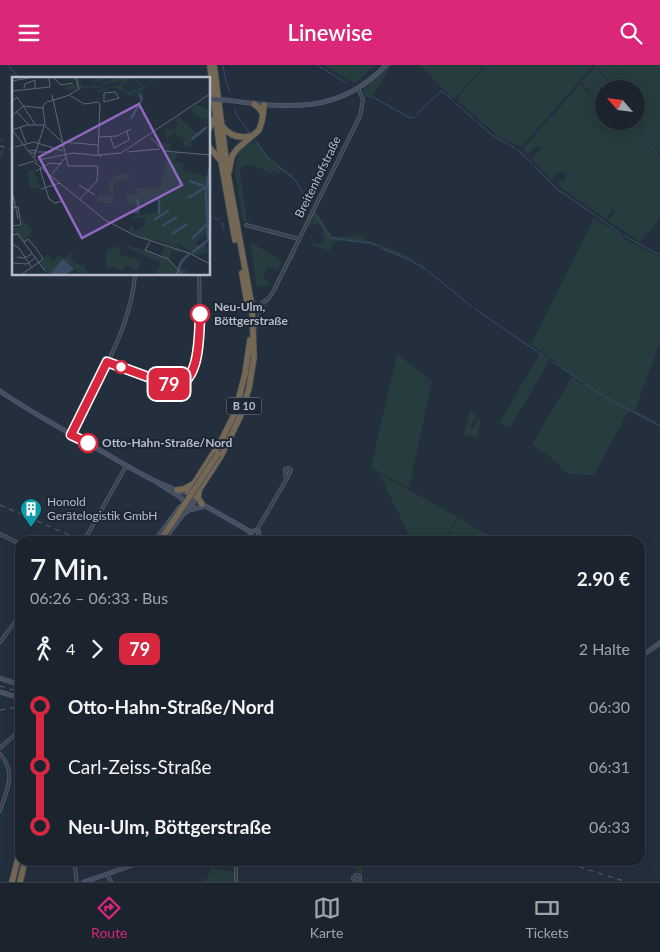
<!DOCTYPE html>
<html lang="de">
<head>
<meta charset="utf-8">
<style>
	:root { --surface:#1b232e; --page:#242b36; --text:#f1f3f6; --muted:#a0a4aa; --line:#39404a; --accent:#db2777 }
	body { margin:0; font-family:Lato,sans-serif; background:var(--page); color:var(--text); height:100vh; display:flex; flex-direction:column; font-size:19px; white-space:nowrap }
	* { box-sizing:border-box; margin:0 }
	p { font-size:16px; color:var(--muted) }
	.icon { flex:none; width:28px; height:28px; fill:none; stroke:currentColor; stroke-width:2; stroke-linecap:round; stroke-linejoin:round }
	.map { position:relative; flex:1; overflow:hidden }
	.sheet { position:absolute; left:15px; top:471px; width:630px; height:330px; display:flex; flex-direction:column; background:var(--surface); border-radius:15px; box-shadow:0 2px 12px #0003,0 0 0 1px var(--line) }
	.sheet>* { flex:none }
	.badge { padding:0 10px; border-radius:8px; font-size:18px; line-height:32px }
	.needle { width:32px; rotate:298deg }
	.tools { position:absolute; left:595px; top:15px; display:grid; gap:10px }
	.tools a { display:grid; place-items:center; width:50px; height:50px; border-radius:50%; background:var(--surface); box-shadow:0 2px 12px #0003,0 0 0 1px var(--line); font-size:25px }
	.map>.badge { position:absolute; translate:-50% -50%; box-shadow:0 0 0 2px #fff }
	.legs { display:flex; align-items:center; gap:8px; height:55px; padding:0 15px; font-size:16px }
	.legs p { margin-inline-start:auto }
	.headline { display:flex; align-items:center; justify-content:space-between; height:85px; padding:0 15px }
	h1 { font-size:28px; font-weight:600; line-height:38px }
	ul { padding:0 15px; list-style:none }
	li { display:flex; align-items:center; gap:18px; height:60px; font-size:19px }
	li i { display:grid; place-items:center; width:8px; height:100%; margin:0 6px; background:currentColor }
	li i::after { content:''; width:12px; height:12px; margin:-6px; border:4px solid; border-radius:50%; background:var(--surface) }
	li p { margin-inline-start:auto }
	li:first-child i { background:linear-gradient(#0000 50%,currentColor 0) }
	li:last-child i { background:linear-gradient(currentColor 50%,#0000 0) }
	header { display:flex; justify-content:space-between; align-items:center; height:65px; padding:0 15px; background:var(--accent); color:#fff; font-size:22px; font-weight:600 }
	.tab-bar { display:flex; justify-content:space-around; align-items:center; height:70px; border-top:1px solid var(--line); background:var(--surface); font-size:14px; color:var(--muted) }
	.tab-bar a { display:grid; justify-items:center; gap:2px }
	.tab-bar .on { color:var(--accent) }
	.map>svg:first-child { display:block }
	.green { fill:#263c3f }
	.lines { fill:none; stroke-linecap:round; stroke-linejoin:round }
	.stream { stroke:#394c67; stroke-width:1 }
	.street-casing { stroke:#565f6c; stroke-width:4 }
	.secondary-casing { stroke:#565f6c; stroke-width:5 }
	.highway-casing { stroke:#434c59; stroke-width:7 }
	.street { stroke:#38414e; stroke-width:2.5 }
	.secondary { stroke:#465061; stroke-width:4 }
	.highway { stroke:#746855; stroke-width:5.5 }
	.rail { stroke:#5a6575; stroke-width:1; stroke-dasharray:5 5; stroke-linecap:butt }
	.secondary-bridge-casing { stroke:#565f6c; stroke-width:5; stroke-linecap:butt }
	.highway-bridge-casing { stroke:#434c59; stroke-width:7; stroke-linecap:butt }
	.secondary-bridge { stroke:#465061; stroke-width:4 }
	.highway-bridge { stroke:#746855; stroke-width:5.5 }
	.line-1-casing { stroke:#fff; stroke-width:11 }
	.line-1 { stroke:#d7263d; stroke-width:8 }
	.stop-1-dot { fill:#fff; stroke:#d7263d; stroke-width:2.5 }
	.labels { text-anchor:middle; stroke-width:4; stroke-linejoin:round; paint-order:stroke }
	.shield { fill:#1d2633; stroke:#878f9c; stroke-width:1 }
	.shield-label { font-size:11px; font-weight:bold; fill:#b4bcc9 }
	.street-label { font-size:12px; fill:#b4bcc9; stroke:#1d2633 }
	.stop-label { font-size:12px; font-weight:bold; fill:#b4bcc9; stroke:#1d2633; text-anchor:start }
	.poi-label { font-size:12px; fill:#b4bcc9; stroke:#1d2633; text-anchor:start }
	.inset-river { fill:none; stroke:#394c67; stroke-width:2.5 }
	.inset-road { fill:none; stroke:#5e6776; stroke-width:1 }
	.view { fill:#9266c3; fill-opacity:0.15; stroke:#9266c3; stroke-width:2.5 }
	.inset-edge { fill:none; stroke:#b4bcc9; stroke-width:2.5 }
</style>
</head>
<body>
<header><svg class="icon" aria-label="menu" viewBox="0 0 24 24"><path d="M4 6h16M4 12h16M4 18h16"/></svg>Linewise<svg class="icon" aria-label="search" viewBox="0 0 24 24"><circle cx="10" cy="10" r="6"/><path d="M15 15l6 6"/></svg></header>
<div class="map">
<svg width="660" height="817" viewBox="0 0 660 817">
	<rect width="100%" height="100%" fill="#242f3e"/>
	<g class="green">
		<polygon points="326,0 377,0 354,18 325,2"/>
		<polygon points="389,0 392,0 371,33 364,32 364,23 382,8"/>
		<polygon points="420,0 482,0 481,5 453,34"/>
		<polygon points="483,0 591,0 592,2 521,82 498,71 458,36 458,32 482,5"/>
		<polygon points="596,0 660,0 660,90 636,56 636,24 613,24"/>
		<polygon points="594,3 609,24 604,24 604,56 633,56 660,95 660,153 640,177 608,156 615,147 612,145 606,154 559,121 559,117 564,116 566,114 565,108 558,106 554,110 554,114 551,115 532,94 541,84 537,80 527,89 523,84 552,50 555,51 556,49 555,48 580,19 588,28 590,26 581,17"/>
		<polygon points="253,76 255,79 258,77 268,93 294,111 292,113 281,105 279,108 273,105 271,108 255,101 244,100 240,106 247,158 243,156 235,107 238,89 237,88"/>
		<polygon points="315,146 332,171 350,172 360,169 366,175 400,187 424,201 423,202 416,197 369,178 335,176 329,186 311,179 311,178 320,179 324,175 322,162 314,158 308,163"/>
		<polygon points="594,153 624,172 623,174 658,191 659,188 660,191 660,276 635,345 656,357 655,358 629,345 594,410 568,409 554,395 532,379 572,312 584,321 585,319 531,279"/>
		<path d="M250,178c12,5 21,12 32,18l-5,9 -9,-4 -5,10 8,9 -14,2z"/>
		<polygon points="297,180 298,185 294,191 260,254 257,270 256,293 255,238 258,237 261,241 270,234 274,227"/>
		<polygon points="397,289 432,316 409,423 371,402"/>
		<polygon points="540,289 549,296 510,363 499,358"/>
		<polygon points="470,345 476,350 476,353 470,361 474,363 478,354 481,354 477,373 464,369"/>
		<polygon points="379,408 457,452 443,476 421,475 409,470"/>
		<polygon points="458,453 499,476 444,476"/>
		<polygon points="327,796 364,796 362,811 355,803 324,800"/>
		<polygon points="212,802 234,807 234,817 205,817"/>
	</g>
	<g class="lines">
		<g class="stream">
			<polyline points="8,0 17,11 16,14"/>
			<polyline points="223,0 226,17 230,27"/>
			<polyline points="317,0 319,1"/>
			<polyline points="320,2 347,18"/>
			<polyline points="595,2 610,24"/>
			<polyline points="14,29 14,37"/>
			<polyline points="373,32 410,53 414,52"/>
			<polyline points="455,38 474,54"/>
			<polyline points="235,44 237,51 241,56"/>
			<polyline points="416,50 441,26 443,26 452,35"/>
			<polyline points="476,56 492,70 515,83"/>
			<polyline points="634,56 641,66"/>
			<polyline points="243,59 249,67"/>
			<polyline points="643,69 657,89"/>
			<polyline points="0,74 4,77"/>
			<polyline points="255,75 268,93 277,100"/>
			<polyline points="517,84 532,98"/>
			<polyline points="658,91 660,93"/>
			<polyline points="0,92 3,85"/>
			<polyline points="278,101 295,115 310,140"/>
			<polyline points="534,101 557,124 595,150"/>
			<polyline points="315,149 331,173 370,178 378,181"/>
			<polyline points="209,151 212,152"/>
			<polyline points="597,151 621,169"/>
			<polyline points="214,153 219,155"/>
			<polyline points="222,158 224,164"/>
			<polyline points="624,171 658,189"/>
			<polyline points="381,183 412,196 426,205"/>
			<polyline points="428,206 471,241"/>
			<polyline points="255,235 256,236"/>
			<polyline points="475,244 548,294"/>
			<polyline points="257,264 259,245 257,239"/>
			<polyline points="553,297 603,331"/>
			<polyline points="605,332 660,361"/>
		</g>
		<g class="street-casing">
			<g id="street">
				<polyline points="246,160 299,174"/>
				<polyline points="262,238 269,233 274,225 360,51 363,35 358,23"/>
				<path d="M107,297l63,22c10,2 18,-1 22,-10 4,-7 4,-16 5,-23 3,-26 3,-51 2,-77"/>
				<path d="M72,369c24,-50 59,-105 63,-160"/>
				<polyline points="257,465 286,415 285,404 289,403 291,405 286,415"/>
				<polyline points="0,469 20,479"/>
				<polyline points="84,476 126,401"/>
				<polyline points="0,577 20,550"/>
				<polyline points="0,683 20,665"/>
				<path d="M0,689c17,19 7,35 0,57"/>
				<polyline points="74,796 77,817"/>
				<polyline points="107,809 111,817"/>
				<polyline points="236,817 236,796"/>
				<polyline points="355,817 353,813 356,810 360,811 360,817"/>
			</g>
		</g>
		<g class="secondary-casing">
			<g id="secondary">
				<path d="M225,35c62,8 114,15 161,-35"/>
				<path d="M0,326c33,23 68,41 103,61 24,14 63,38 89,42l3,5"/>
				<polyline points="158,418 179,431 187,439 193,439 195,434"/>
				<polyline points="202,439 251,467 257,465 259,468 258,472 252,473 250,469 251,467"/>
				<polyline points="185,448 189,445 202,442"/>
				<polyline points="259,471 268,476"/>
				<polyline points="155,476 180,442"/>
				<polyline points="163,476 190,440"/>
				<polyline points="640,592 660,578"/>
				<polyline points="0,613 20,620"/>
				<polyline points="0,627 20,633"/>
				<polyline points="84,817 144,796"/>
			</g>
		</g>
		<g class="highway-casing">
			<g id="highway">
				<polyline points="210,0 221,96 235,175"/>
				<polyline points="254,39 259,43 263,49"/>
				<path d="M222,61c7,9 17,13 29,10"/>
				<polyline points="209,64 214,54"/>
				<polyline points="209,82 221,96"/>
				<polyline points="229,106 232,91 237,84 259,65 262,56 264,40"/>
				<polyline points="242,208 248,243"/>
				<polyline points="177,425 184,424 193,419"/>
				<polyline points="199,425 198,433 202,439"/>
				<polyline points="188,428 220,378 235,348 245,309 250,275"/>
				<polyline points="195,431 221,391 240,352 249,323 254,292 252,242 228,110 214,0"/>
				<polyline points="12,817 20,786"/>
				<polyline points="20,817 25,796"/>
			</g>
		</g>
		<use href="#street" class="street"/>
		<use href="#secondary" class="secondary"/>
		<use href="#highway" class="highway"/>
		<g class="rail">
			<polyline points="0,81 14,85"/>
			<polyline points="0,440 83,476"/>
			<polyline points="0,621 20,627"/>
			<polyline points="0,645 20,642"/>
			<polyline points="560,796 627,817"/>
		</g>
		<g class="secondary-bridge-casing">
			<polyline id="secondary-bridge" points="209,34 225,35"/>
		</g>
		<g class="highway-bridge-casing">
			<polyline id="highway-bridge" points="160,476 218,389"/>
		</g>
		<use href="#secondary-bridge" class="secondary-bridge"/>
		<use href="#highway-bridge" class="highway-bridge"/>
	</g>
	<g class="lines">
		<g class="line-1-casing">
			<path id="line-1" d="M88,378l-17,-8 36,-73 63,23c31,4 29,-51 30,-71"/>
		</g>
		<use href="#line-1" class="line-1"/>
	</g>
	<defs>
		<g id="building-pin" transform="scale(1.125)"><path d="M0 17L-7.5 6A9.5 9.5 0 1 1 7.5 6Z" fill="#0f9aa8" stroke="#1d2633"/><path d="M-4-6H4V6H1V3H-1V6H-4ZM-2.5-4.3h1.7v1.8h-1.7ZM.8-4.3h1.7v1.8H.8ZM-2.5-1h1.7V.8h-1.7ZM.8-1h1.7V.8H.8Z" fill="#fff"/></g>
	</defs>
	<g fill-rule="evenodd">
		<use href="#building-pin" x="31" y="444"/>
	</g>
	<g class="stop-1-dot">
		<circle cx="200" cy="249" r="9"/>
		<circle cx="121" cy="302" r="6"/>
		<circle cx="88" cy="378" r="9"/>
	</g>
	<g class="labels">
		<rect class="shield" x="226.5" y="332.5" width="35" height="17" rx="4"/>
		<g class="shield-label">
			<text x="244" y="345">B 10</text>
		</g>
		<g class="street-label">
			<text transform="translate(318 112) rotate(-64)" y="4">Breitenhofstraße</text>
		</g>
		<g class="stop-label">
			<text x="214" y="246">Neu-Ulm,<tspan x="214" dy="14">Böttgerstraße</tspan></text>
			<text x="102" y="382">Otto-Hahn-Straße/Nord</text>
		</g>
		<g class="poi-label">
			<text x="47" y="441">Honold<tspan x="47" dy="14">Gerätelogistik GmbH</tspan></text>
		</g>
	</g>
	<g transform="translate(12 12)">
		<rect width="198" height="198" fill="#242f3e"/>
		<path d="M61,0h4l6,10 12,-1 -3,-5 8,-3 3,4 24,-5v6l8,-3 -3,-3h8l-4,3 7,6 9,-5v-4l1,3 14,-3 -14,4 -12,10v10l-5,-5 3,-6 -8,6 -17,-9 -16,6v-3l25,-6 -1,-3 -7,2 -1,-1 -8,1 -12,-2 2,5 9,1 -38,3 -2,-3 11,-4zM122,3l8,7 -13,5 -6,-4 -1,-3zM185,28l12,6 1,8h-6l5,6 -19,-16zM167,40l16,15h5l-9,8 1,7 -8,-2 -1,-10 -1,4 -10,-7 1,8 -3,-4 -4,3 1,5 5,-1 -3,8 -9,-3v-4l7,-1 -3,-14 11,1 3,-6 -4,-4zM156,75l10,1 -3,9 9,1 -2,6 25,8 -1,9 3,-17v46h-2l2,15 -1,7 -3,-2 -10,8 4,3 5,-2 4,8 -12,3 -18,-12 -2,3 5,3 -29,-10 -2,2 -22,-11 5,-5 2,7 11,-7 -2,-7h-11v-2l26,-5v-10l-21,3v4v-4h-10l-2,-4 1,-6h12v-3l-11,-2 32,-2zM16,93h6l6,18h-10zM118,95l-1,6 -15,4 -1,22 -16,-2 1,-6h13l-3,-11 6,-9zM6,116l4,26 10,12 -8,10 -12,-12 11,-3zM116,168l34,12 2,-11 24,7 -16,-2 -4,8 10,10 2,-4 4,-7 6,-4 -11,14 9,1 1,5h-35l3,-3 -11,-5 12,4 2,-7 -34,-16zM108,169l1,11 3,-2 17,6 -4,10 -10,-7 -6,7 -6,-4 -9,2 1,-19zM63,173l-5,9 11,7 2,-2 4,9 -9,1 -2,-5 -9,5 5,-2 -10,-10 -12,12h-4l-6,-13 8,-7 4,7 6,-5 7,2z" fill="#263c3f" fill-rule="evenodd"/>
		<path d="M51,182l11,10 -7,5h-17z" fill="#394c67"/>
		<path class="inset-river" d="M119,42l11,-20 -2,-5M179,63l16,-13M177,104l15,5M147,121v16M176,121l18,-11M120,135h6v-12M142,143l15,-10M150,149l15,-9M160,157l15,-10M180,162l15,-15M180,176l16,-13 -2,-47 4,-28M165,197l4,-12 8,-8"/>
		<path class="inset-road" d="M41,0l8,8 12,-2M0,4l21,-4M12,11l1,-4 10,-4v8M0,14l38,-4 -1,-10M40,18l16,71h30M57,18l10,-6 -3,-12M59,19l13,8 15,-2M0,25l5,-5 18,27M35,25l23,-7M92,25v-9l11,-1 4,6M92,25l15,-4M31,30l2,18M5,35l12,13M0,39l11,-10 19,2 4,-6M8,50l6,16M0,53l15,-5h17l18,17M0,53l25,32M98,59l4,12 15,-8 -2,-9M86,60l19,-1 14,-7M139,61l13,13 46,4M52,65l34,3M3,70l19,-5 29,9M16,74l8,-1 -2,4 -3,-2M26,75h13l4,-4M115,75l33,-3M86,78l2,-52M87,78l22,-2 89,-59M22,81l10,-32M26,83l35,-7 29,3M22,85l71,58 31,16 53,17 21,11M6,89l16,-5M28,92l9,30 6,4 8,-2M24,94l14,-8 12,1M40,97l13,-16M67,108l16,10M29,112l19,-6M1,117l5,25M68,122l17,-18 1,-15M0,131l6,-1 2,11M0,146v3l9,-1 -1,-7M0,158l6,-1 27,37M12,165l4,-3 7,8 8,12 -5,4M138,165l-5,8 23,9 14,15M0,167l7,4 13,20M5,180l7,1 8,-4M0,186l15,1 8,-6M10,197l16,-11"/>
		<path class="view" d="M127,27l43,81 -100,53 -43,-81z"/>
		<rect width="198" height="198" class="inset-edge"/>
	</g>
</svg>
<div class="tools">
<a><svg class="needle" viewBox="-14 -14 28 28"><path d="M0-13l5 13h-10z" fill="#e53935"/><path d="M0 13l5-13h-10z" fill="#a0a4aa"/></svg></a>
</div>
<b class="badge" style="left:169px;top:319px;background:#d7263d;color:#fff">79</b>
<section class="sheet">
<div class="headline"><div><h1>7 Min.</h1><p>06:26 – 06:33 · Bus</p></div><b>2.90 €</b></div>
<div class="legs"><svg class="icon" aria-label="walk" viewBox="0 0 24 24"><circle cx="13" cy="4" r="2"/><path d="M13 8l-2 6 4 7M11 14l-3 7M7 12l3-4h3l4 4"/></svg>4<svg class="icon" aria-label="forward" viewBox="0 0 24 24"><path d="M9 5l7 7-7 7"/></svg><b class="badge" style="background:#d7263d;color:#fff">79</b><p>2 Halte</p></div>
<ul>
<li><i style="color:#d7263d"></i><b>Otto-Hahn-Straße/Nord</b><p>06:30</p></li>
<li><i style="color:#d7263d"></i><span>Carl-Zeiss-Straße</span><p>06:31</p></li>
<li><i style="color:#d7263d"></i><b>Neu-Ulm, Böttgerstraße</b><p>06:33</p></li>
</ul>
</section>
</div>
<nav class="tab-bar">
<a class="on"><svg class="icon" aria-label="directions" viewBox="0 0 24 24"><path d="M12 3l9 9-9 9-9-9zM9 14v-3h6M13 9l2 2-2 2"/></svg>Route</a>
<a><svg class="icon" aria-label="map" viewBox="0 0 24 24"><path d="M3 6l6-2 6 2 6-2v14l-6 2-6-2-6 2zM9 4v14M15 6v14"/></svg>Karte</a>
<a><svg class="icon" aria-label="tickets" viewBox="0 0 24 24"><path d="M3 7h18v10H3zM15 7v10"/></svg>Tickets</a>
</nav>
</body>
</html>
